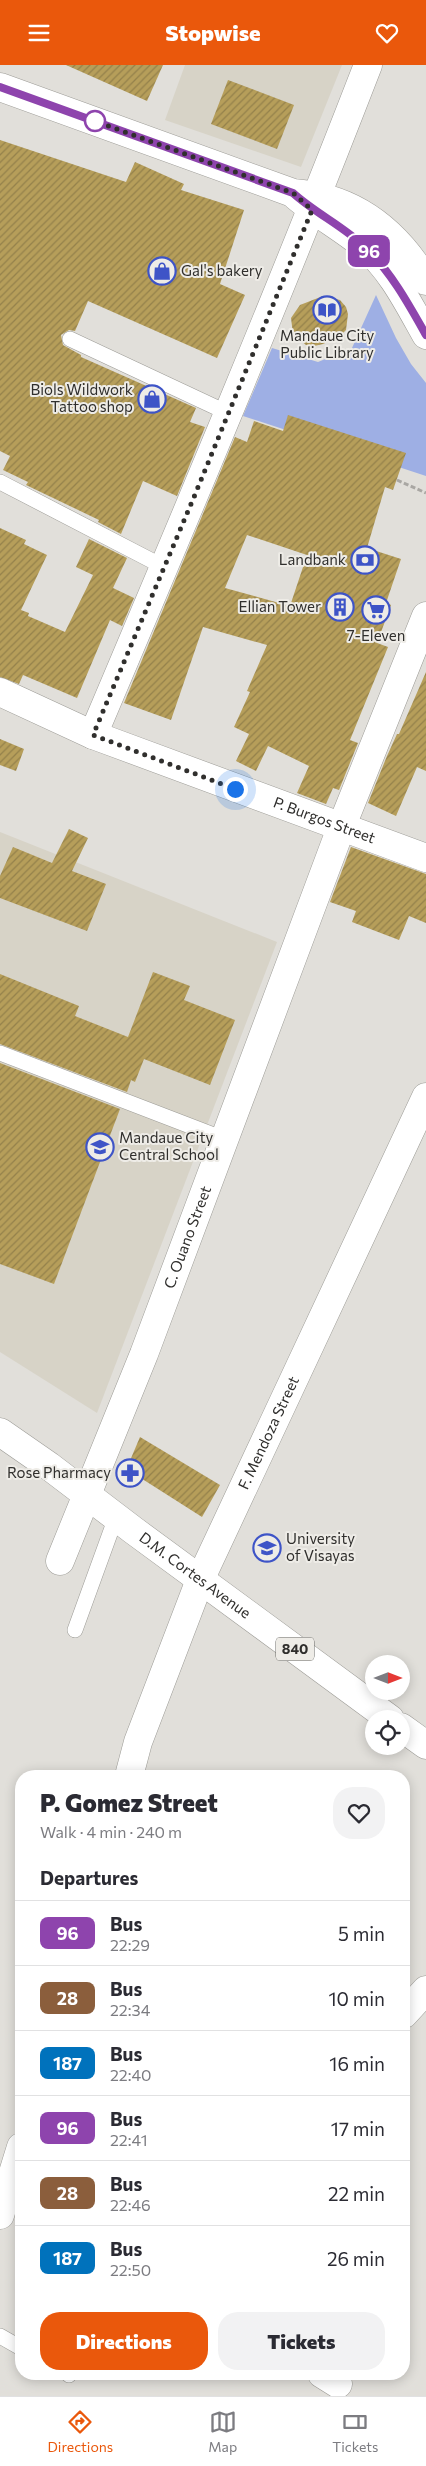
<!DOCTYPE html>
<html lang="en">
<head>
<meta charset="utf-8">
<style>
	:root { --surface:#fff; --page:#f2f2f3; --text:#2b2b33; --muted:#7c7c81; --line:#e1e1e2; --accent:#ea580c }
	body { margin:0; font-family:Commissioner,sans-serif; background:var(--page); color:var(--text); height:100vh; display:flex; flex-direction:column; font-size:19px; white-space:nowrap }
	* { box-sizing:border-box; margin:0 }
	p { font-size:16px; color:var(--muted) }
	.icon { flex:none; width:28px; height:28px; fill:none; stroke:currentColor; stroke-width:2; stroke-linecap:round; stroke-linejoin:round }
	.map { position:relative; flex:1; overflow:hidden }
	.side { position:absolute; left:15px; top:1705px; width:395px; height:610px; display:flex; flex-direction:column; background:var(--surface); border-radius:20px; box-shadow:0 2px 12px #0003 }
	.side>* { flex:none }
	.badge { padding:0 10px; border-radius:8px; font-size:18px; line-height:32px }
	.needle { width:32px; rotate:90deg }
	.tools { position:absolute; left:365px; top:1590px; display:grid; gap:10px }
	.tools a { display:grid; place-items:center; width:45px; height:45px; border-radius:50%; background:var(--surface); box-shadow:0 2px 12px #0003; font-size:25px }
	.you { position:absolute; width:25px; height:25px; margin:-12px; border:4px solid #fff; border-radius:50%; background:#1a73e8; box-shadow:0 0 0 8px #1a73e833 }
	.map>.badge { position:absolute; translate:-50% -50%; box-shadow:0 0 0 2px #fff }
	h2 { padding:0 25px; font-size:19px; line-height:45px }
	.round { display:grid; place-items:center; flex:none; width:52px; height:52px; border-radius:20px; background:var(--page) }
	.head { display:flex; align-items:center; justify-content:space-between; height:85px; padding:0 25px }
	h1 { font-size:24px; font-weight:800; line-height:38px }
	.button { display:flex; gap:10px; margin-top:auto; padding:10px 25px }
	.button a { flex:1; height:58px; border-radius:20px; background:var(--accent); color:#fff; font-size:20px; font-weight:800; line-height:58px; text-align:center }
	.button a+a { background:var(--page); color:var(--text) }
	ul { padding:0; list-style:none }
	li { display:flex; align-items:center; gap:15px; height:65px; padding:0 25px; border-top:1px solid var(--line) }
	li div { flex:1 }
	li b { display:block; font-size:19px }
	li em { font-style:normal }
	li .badge { min-width:55px; font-weight:700; text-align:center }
	header { display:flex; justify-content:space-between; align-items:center; height:65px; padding:0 25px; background:var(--accent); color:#fff; font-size:22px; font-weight:800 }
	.tabs { display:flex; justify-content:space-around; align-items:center; height:70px; border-top:1px solid var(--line); background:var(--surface); font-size:14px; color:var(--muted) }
	.tabs a { display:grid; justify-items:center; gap:2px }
	.tabs .active { color:var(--accent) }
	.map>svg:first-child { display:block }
	.built { fill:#d7d3c7 }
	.green { fill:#9eafe4 }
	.building { fill:url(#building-hatch); fill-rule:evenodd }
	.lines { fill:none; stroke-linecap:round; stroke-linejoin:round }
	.lane-casing { stroke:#9d9c97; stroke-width:16 }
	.street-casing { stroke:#9d9c97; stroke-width:29 }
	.secondary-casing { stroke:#9d9c97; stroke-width:29 }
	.highway-casing { stroke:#9d9c97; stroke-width:29 }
	.path { stroke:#a9a7a3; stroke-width:3; stroke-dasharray:5 2.5; stroke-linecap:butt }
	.lane { stroke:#fff; stroke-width:15 }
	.street { stroke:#fff; stroke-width:28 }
	.secondary { stroke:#fff; stroke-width:28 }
	.highway { stroke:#fff; stroke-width:28 }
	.line-casing { stroke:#fff; stroke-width:11 }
	.line { stroke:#8e44ad; stroke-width:8 }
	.walk { stroke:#302f2d; stroke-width:5; stroke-dasharray:0 9 }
	.stop-dot { fill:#fff; stroke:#8e44ad; stroke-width:2.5 }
	.labels { text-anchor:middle; stroke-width:4; stroke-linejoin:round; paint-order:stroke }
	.shield { fill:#eeece7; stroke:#696865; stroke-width:1 }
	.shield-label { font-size:14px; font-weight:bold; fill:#302f2d }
	.poi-label { font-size:15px; fill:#302f2d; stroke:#eeece7; text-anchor:end }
	.street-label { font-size:15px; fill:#302f2d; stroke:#eeece7 }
</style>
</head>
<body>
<header><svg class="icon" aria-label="menu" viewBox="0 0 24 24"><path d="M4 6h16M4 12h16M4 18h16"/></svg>Stopwise<svg class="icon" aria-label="heart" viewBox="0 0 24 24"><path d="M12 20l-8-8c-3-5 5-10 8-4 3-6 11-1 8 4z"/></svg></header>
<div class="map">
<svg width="426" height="2331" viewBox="0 0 426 2331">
	<defs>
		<pattern id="building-hatch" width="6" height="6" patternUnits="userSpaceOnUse" patternTransform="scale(1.25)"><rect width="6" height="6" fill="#b69e5a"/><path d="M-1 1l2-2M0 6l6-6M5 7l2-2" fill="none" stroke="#94814b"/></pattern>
	</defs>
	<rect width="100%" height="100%" fill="#e1dfda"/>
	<g class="built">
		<polygon points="185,0 342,0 301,102 165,55"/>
		<polygon points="0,767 277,877 97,1348 0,1287"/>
	</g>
	<polygon class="green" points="376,230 396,273 411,299 426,318 426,411 243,351 272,283 318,297 352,283"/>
	<g class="building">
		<polygon points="66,0 163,0 147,36"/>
		<polygon points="228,15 294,40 277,84 211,59"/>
		<polygon points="0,75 126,117 135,97 184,119 181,125 244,145 220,219 245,230 217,293 88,236 75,266 69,265 61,270 63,280 81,290 81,292 196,343 190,357 205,362 177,431 143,416 121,469 98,457 99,455 26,420 28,417 3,405 10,391 0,386"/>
		<polygon points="323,231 340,235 346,242 348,249 346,265 340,271 323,279 314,281 306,280 293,269 291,253 300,240"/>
		<path d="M288,350l118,38 -13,37 -8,-3 -18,61 34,11 -15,44 5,2 -14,38 11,4 -38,93 8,3 -19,47 -6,-2 -7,16 -29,-11 12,-27 -41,-20 -12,25 -20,-10 13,-27 -15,-7 16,-35 -3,-1 20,-46 -64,-18 -32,93 -47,-17 111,-266 12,5 7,-21 29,10zM247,470l60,20 -17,51 -65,-18z"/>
		<polygon points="0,463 26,475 24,479 47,490 21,545 29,548 28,551 65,567 93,510 76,502 89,474 127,493 113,523 134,533 122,561 110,555 77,633 23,610 19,619 0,612"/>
		<polygon points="426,607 426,706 417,702 396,751 368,738 387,691 397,669 399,669"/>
		<polygon points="0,674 24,684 16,706 0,700"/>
		<polygon points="69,764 88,773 72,806 106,819 87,866 0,833 0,811 13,782 52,798"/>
		<polygon points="351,782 426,809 426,858 409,851 399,875 352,857 356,846 330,837"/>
		<polygon points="153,907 190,921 184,935 235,955 210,1020 144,994 135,1017 131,1015 127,1027 0,979 0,909 79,941 75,951 128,972"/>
		<polygon points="0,998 120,1044 54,1219 0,1199"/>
		<polygon points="140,1372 220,1420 202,1452 136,1410 129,1398"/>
	</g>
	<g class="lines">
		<g class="lane-casing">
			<g id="lane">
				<polyline points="70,274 228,348"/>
				<polyline points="0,417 164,502"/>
				<polyline points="0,988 224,1074"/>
				<polyline points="75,1565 116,1452"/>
				<polyline points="0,2271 21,2283"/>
				<polyline points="68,2309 69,2310"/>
			</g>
		</g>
		<g class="street-casing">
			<g id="street">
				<path d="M93,670c94,-222 188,-445 275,-670"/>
				<polyline points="341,763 426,551"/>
				<path id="s1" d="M129,1711l9,-34 62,-162 226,-483"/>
				<polyline points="404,1949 426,1925"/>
				<polyline points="0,2150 21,2082"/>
				<polyline points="322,2309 338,2319"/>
			</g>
		</g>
		<g class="secondary-casing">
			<g id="secondary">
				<path d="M0,22l293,106c60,4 103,38 133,88"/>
				<path d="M296,131c21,18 45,31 66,48 29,24 46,59 64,91"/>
				<path id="s2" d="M0,627l93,43 333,123"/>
				<path id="s3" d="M60,1496l84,-207 197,-526"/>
			</g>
		</g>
		<g class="highway-casing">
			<g id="highway">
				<path id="s4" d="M0,1367l49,34 84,64 257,189"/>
				<polyline points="401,1662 426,1680"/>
			</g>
		</g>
		<polyline class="path" points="397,415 426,428"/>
		<use href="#lane" class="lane"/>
		<use href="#street" class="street"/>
		<use href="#secondary" class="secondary"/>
		<use href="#highway" class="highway"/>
	</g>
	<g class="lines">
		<g class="line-casing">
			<path id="line" d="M0,22l293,106c22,20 50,33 72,54 26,25 43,56 61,88"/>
		</g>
		<use href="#line" class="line"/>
		<polyline class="walk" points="95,56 89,54 293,128 312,145 194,432 93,670 235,724"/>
	</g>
	<defs>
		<g id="shop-ring" transform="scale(1.4375)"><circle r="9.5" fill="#eeece7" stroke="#3e54c7" stroke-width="1.5"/><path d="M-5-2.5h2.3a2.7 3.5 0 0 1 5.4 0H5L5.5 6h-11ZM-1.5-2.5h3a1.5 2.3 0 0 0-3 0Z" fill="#3e54c7"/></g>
		<g id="library-ring" transform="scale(1.4375)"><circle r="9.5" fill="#eeece7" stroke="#3e54c7" stroke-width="1.5"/><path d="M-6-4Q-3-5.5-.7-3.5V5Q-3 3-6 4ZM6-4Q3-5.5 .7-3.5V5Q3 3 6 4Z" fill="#3e54c7"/></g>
		<g id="bank-ring" transform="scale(1.4375)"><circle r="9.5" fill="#eeece7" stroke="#3e54c7" stroke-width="1.5"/><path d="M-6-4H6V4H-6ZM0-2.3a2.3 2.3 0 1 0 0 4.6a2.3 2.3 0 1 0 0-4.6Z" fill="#3e54c7"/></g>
		<g id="building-ring" transform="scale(1.4375)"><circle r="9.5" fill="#eeece7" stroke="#3e54c7" stroke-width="1.5"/><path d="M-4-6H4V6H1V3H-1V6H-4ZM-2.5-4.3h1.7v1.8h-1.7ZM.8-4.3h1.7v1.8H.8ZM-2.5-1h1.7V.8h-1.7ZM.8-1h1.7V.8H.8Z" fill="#3e54c7"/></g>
		<g id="supermarket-ring" transform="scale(1.4375)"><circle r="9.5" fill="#eeece7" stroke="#3e54c7" stroke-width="1.5"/><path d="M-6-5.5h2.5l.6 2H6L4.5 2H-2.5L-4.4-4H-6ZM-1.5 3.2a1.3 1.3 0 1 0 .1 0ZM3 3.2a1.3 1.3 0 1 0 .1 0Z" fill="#3e54c7"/></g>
		<g id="school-ring" transform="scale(1.4375)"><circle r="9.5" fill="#eeece7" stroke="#3e54c7" stroke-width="1.5"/><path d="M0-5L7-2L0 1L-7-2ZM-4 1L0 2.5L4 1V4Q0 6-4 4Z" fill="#3e54c7"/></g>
		<g id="pharmacy-ring" transform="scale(1.4375)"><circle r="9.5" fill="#eeece7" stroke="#3e54c7" stroke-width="1.5"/><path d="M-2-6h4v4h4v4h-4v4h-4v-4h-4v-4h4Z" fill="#3e54c7"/></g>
		<g id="university-ring" transform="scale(1.4375)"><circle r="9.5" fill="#eeece7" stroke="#3e54c7" stroke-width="1.5"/><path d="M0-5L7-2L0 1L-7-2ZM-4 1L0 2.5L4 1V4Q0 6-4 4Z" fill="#3e54c7"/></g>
	</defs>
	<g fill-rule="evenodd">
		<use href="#shop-ring" x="162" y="206"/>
		<use href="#library-ring" x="327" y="245"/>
		<use href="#shop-ring" x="152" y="334"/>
		<use href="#bank-ring" x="365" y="495"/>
		<use href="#building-ring" x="340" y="542"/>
		<use href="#supermarket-ring" x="376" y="545"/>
		<use href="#school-ring" x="100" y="1082"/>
		<use href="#pharmacy-ring" x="130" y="1408"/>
		<use href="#university-ring" x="267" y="1483"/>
	</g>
	<circle class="stop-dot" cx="95" cy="56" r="10"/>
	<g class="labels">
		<rect class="shield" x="276" y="1572.5" width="38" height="23" rx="4"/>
		<g class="shield-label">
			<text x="295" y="1589">840</text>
		</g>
		<g class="poi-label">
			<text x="181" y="211" text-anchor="start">Gal's bakery</text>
			<text x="327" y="276" text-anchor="middle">Mandaue City<tspan x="327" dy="17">Public Library</tspan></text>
			<text x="133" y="330">Biols Wildwork<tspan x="133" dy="17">Tattoo shop</tspan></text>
			<text x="346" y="500">Landbank</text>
			<text x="321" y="547">Ellian Tower</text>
			<text x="376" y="576" text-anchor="middle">7-Eleven</text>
			<text x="119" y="1078" text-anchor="start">Mandaue City<tspan x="119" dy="17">Central School</tspan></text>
			<text x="111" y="1413">Rose Pharmacy</text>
			<text x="286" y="1479" text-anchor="start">University<tspan x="286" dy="17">of Visayas</tspan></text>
		</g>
		<g class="street-label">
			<text dy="5" stroke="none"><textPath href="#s2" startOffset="349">P. Burgos Street</textPath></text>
			<text dy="5" stroke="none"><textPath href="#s3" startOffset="348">C. Ouano Street</textPath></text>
			<text dy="5" stroke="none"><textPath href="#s1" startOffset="371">F. Mendoza Street</textPath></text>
			<text dy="5" stroke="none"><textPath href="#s4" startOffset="242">D.M. Cortes Avenue</textPath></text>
		</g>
	</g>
</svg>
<div class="tools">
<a><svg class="needle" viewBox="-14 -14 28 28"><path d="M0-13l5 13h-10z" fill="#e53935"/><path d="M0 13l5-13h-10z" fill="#7c7c81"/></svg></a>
<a><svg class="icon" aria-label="locate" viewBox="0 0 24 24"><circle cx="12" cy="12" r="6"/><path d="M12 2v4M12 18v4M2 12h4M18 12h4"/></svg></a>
</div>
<div class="you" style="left:235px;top:724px"></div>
<b class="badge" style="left:369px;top:186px;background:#8e44ad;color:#fff">96</b>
<section class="side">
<div class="head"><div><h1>P. Gomez Street</h1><p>Walk · 4 min · 240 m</p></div><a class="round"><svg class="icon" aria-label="heart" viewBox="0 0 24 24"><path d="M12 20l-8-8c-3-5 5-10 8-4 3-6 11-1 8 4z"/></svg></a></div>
<h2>Departures</h2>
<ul>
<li><span class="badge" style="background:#8e44ad;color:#fff">96</span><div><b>Bus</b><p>22:29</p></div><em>5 min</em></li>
<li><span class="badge" style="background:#8b5e3c;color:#fff">28</span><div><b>Bus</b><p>22:34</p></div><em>10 min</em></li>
<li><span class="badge" style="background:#0072bc;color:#fff">187</span><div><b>Bus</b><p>22:40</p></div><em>16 min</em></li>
<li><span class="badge" style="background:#8e44ad;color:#fff">96</span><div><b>Bus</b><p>22:41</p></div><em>17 min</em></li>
<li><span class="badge" style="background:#8b5e3c;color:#fff">28</span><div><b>Bus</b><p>22:46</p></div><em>22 min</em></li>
<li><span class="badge" style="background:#0072bc;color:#fff">187</span><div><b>Bus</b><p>22:50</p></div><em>26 min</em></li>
</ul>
<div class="button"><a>Directions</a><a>Tickets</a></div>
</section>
</div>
<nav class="tabs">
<a class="active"><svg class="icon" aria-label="directions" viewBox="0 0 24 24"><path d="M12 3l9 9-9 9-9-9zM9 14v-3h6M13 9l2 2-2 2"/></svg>Directions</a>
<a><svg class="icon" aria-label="map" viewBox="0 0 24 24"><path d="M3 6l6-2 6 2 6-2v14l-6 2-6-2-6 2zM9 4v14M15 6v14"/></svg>Map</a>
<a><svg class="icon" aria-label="tickets" viewBox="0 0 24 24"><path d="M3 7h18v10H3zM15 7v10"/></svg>Tickets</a>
</nav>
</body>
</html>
